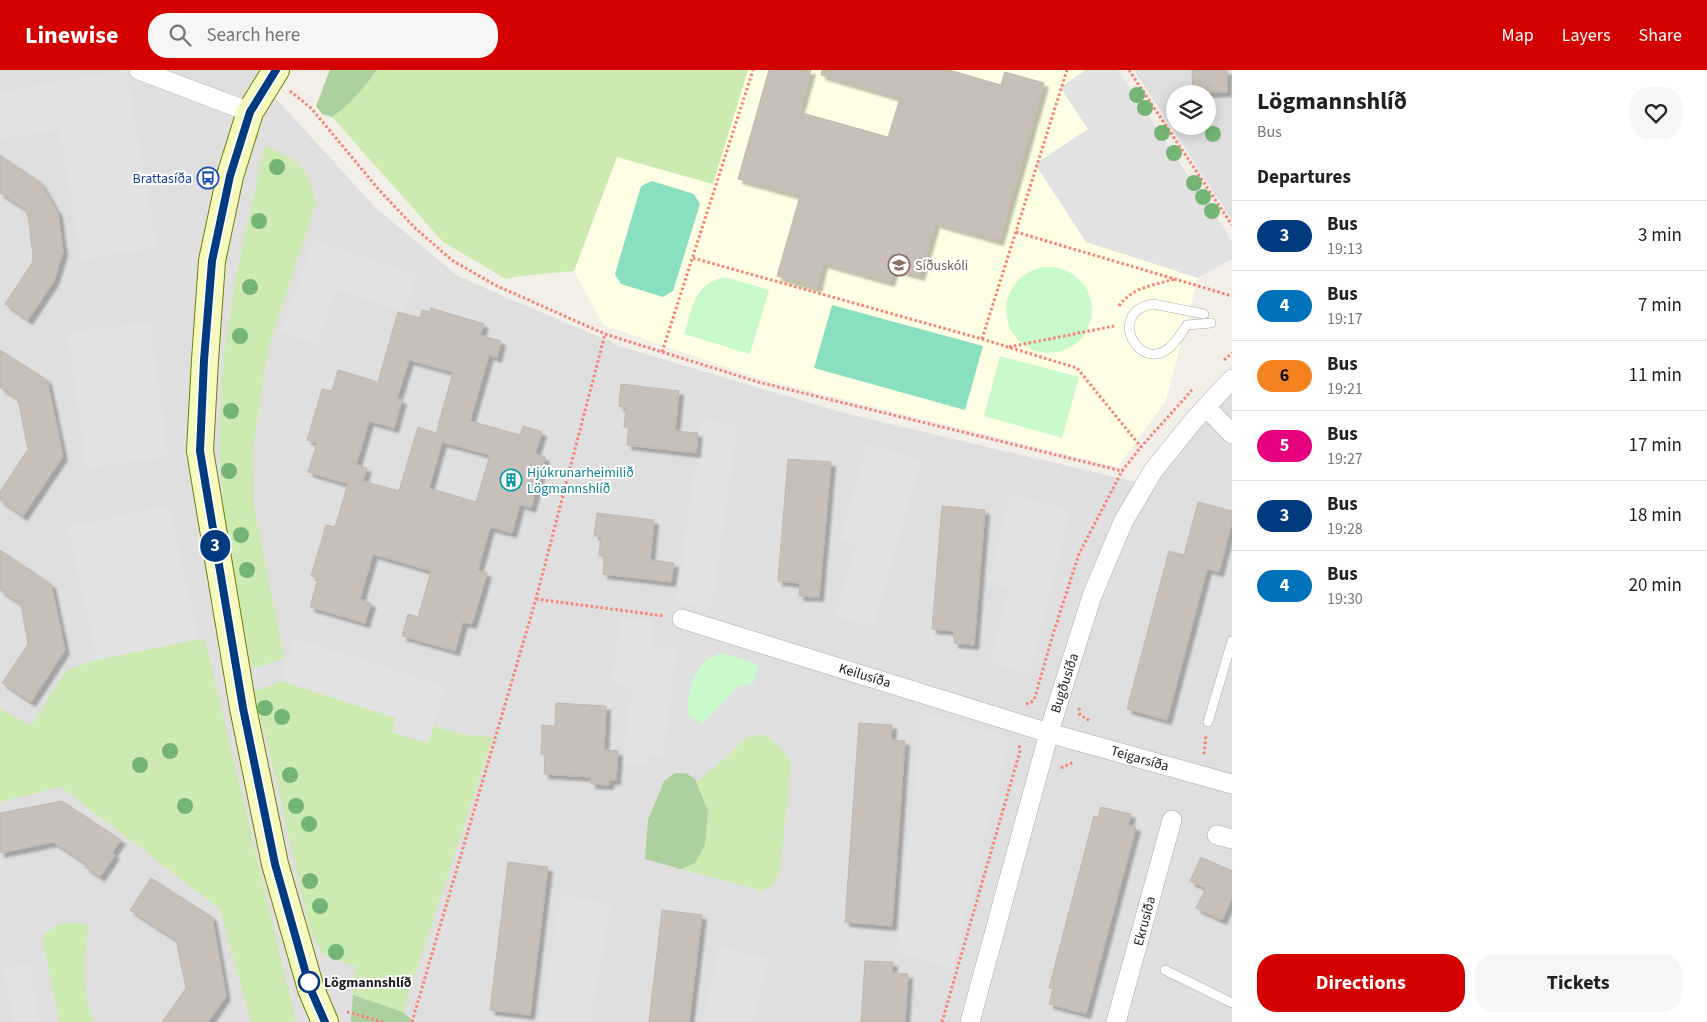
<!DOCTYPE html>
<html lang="en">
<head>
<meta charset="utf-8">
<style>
	:root { --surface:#fff; --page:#f6f6f6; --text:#222; --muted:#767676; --line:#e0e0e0; --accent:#d40000 }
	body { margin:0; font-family:"Source Sans 3",sans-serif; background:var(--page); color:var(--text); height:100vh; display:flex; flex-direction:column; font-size:19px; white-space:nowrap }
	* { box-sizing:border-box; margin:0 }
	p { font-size:16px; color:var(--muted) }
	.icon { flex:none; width:28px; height:28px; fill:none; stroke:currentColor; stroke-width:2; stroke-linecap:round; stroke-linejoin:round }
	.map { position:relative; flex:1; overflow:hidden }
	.side { display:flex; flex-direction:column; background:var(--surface); width:475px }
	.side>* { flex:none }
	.badge { padding:0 10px; border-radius:16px; font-size:18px; line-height:32px }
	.fabs { position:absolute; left:1166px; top:15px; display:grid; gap:10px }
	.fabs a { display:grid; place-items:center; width:50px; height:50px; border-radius:50%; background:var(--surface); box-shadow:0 2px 12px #0003; font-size:25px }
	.map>.badge { position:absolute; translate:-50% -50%; box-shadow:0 0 0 2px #fff }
	h2 { padding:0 25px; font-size:19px; line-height:45px }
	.round { display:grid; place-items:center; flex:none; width:52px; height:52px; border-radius:20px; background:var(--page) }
	.overview { display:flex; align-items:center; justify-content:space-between; height:85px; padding:0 25px }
	h1 { font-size:24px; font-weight:700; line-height:38px }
	.action { display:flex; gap:10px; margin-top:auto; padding:10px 25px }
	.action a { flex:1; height:58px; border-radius:20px; background:var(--accent); color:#fff; font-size:20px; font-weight:700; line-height:58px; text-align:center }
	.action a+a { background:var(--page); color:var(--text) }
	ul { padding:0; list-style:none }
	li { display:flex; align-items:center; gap:15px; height:70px; padding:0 25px; border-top:1px solid var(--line) }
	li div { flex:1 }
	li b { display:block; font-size:19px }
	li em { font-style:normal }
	li .badge { min-width:55px; font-weight:700; text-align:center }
	header { display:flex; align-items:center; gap:30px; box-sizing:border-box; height:70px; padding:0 25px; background:var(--accent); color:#fff }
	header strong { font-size:24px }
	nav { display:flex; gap:28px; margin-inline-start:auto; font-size:18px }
	.search { width:350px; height:45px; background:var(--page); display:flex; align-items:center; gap:12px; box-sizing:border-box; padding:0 18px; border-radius:20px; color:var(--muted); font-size:19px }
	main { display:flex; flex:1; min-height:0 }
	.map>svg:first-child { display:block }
	.residential { fill:#e0dfdf; fill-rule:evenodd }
	.education { fill:#ffffe5 }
	.grass { fill:#cdebb0 }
	.forest { fill:#add19e }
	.park { fill:#c8facc }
	.pitch { fill:#88e0be }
	.parking { fill:#e2e2e2 }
	.building { fill:#c7bfb8; stroke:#c4b6ab; fill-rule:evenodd; filter:url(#shadow) }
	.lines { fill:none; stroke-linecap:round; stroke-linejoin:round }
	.lane-casing { stroke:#a9a9a9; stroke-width:10 }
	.street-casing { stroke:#a9a9a9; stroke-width:20 }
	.secondary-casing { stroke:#707d05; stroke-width:28 }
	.path { stroke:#fa8072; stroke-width:3; stroke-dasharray:2.5 2.5; stroke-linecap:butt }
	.lane { stroke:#fff; stroke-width:9 }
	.street { stroke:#fff; stroke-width:19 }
	.secondary { stroke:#f7fabf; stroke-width:26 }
	.tree { fill:#74b475 }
	.line-casing { stroke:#fff; stroke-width:11 }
	.line { stroke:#003b80; stroke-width:8 }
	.stop-dot { fill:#fff; stroke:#003b80; stroke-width:2.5 }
	.labels { text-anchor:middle; stroke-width:4; stroke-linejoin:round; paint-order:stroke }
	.transit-label { font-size:14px; fill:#164399; stroke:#fff; text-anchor:end }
	.education-label { font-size:14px; fill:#785e54; stroke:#fff; text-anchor:start }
	.culture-label { font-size:14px; fill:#0d838f; stroke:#fff; text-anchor:start }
	.street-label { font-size:14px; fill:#222; stroke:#fff }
	.stop-label { font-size:14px; font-weight:bold; fill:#222; stroke:#fff; text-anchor:start }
</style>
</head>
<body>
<header>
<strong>Linewise</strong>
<div class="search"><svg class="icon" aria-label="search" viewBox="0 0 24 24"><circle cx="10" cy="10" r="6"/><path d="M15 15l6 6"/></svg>Search here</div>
<nav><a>Map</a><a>Layers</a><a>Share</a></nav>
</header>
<main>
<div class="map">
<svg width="1232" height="952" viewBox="0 0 1232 952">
	<defs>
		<filter id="shadow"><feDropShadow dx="4.5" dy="4.5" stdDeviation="1" flood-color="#0004"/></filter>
	</defs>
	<rect width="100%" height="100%" fill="#f2efe9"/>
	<g class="residential">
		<polygon points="0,0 279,0 268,20 376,138 459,207 625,278 844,343 1140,413 1232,311 1232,952 0,952"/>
		<path d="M1134,0h98v150zM1175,24h33v32h-33z"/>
	</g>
	<polygon class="education" points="748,0 1118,0 1232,171 1232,189 1198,208 1166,330 1118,397 758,308 603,255 574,201 617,87 713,114"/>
	<g class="grass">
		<path d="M377,0h371l-35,114 -96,-27 -43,114 -53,5 -15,3 -63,-37 -111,-125c18,-12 32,-29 45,-47z"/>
		<path d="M265,75c32,16 44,21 51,58l-47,142 -16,102 1,61 30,150 -32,11 -27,-140 -6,-83 4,-86 13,-84z"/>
		<polygon points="198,569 205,570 296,952 251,952 220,839 61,717 0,732 0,638 31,656 67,600 97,590"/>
		<polygon points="281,611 396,648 427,673 433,656 460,664 493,667 403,942 353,925 355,896 323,885 310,860 268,675 254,622"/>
		<polygon points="763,664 778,676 791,692 780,802 773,814 763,821 681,799 695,793 707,741 696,713 730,684 741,672 750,666"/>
		<path d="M72,852l17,4c-6,33 -7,64 5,96h-35l-17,-86 13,-10z"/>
	</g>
	<g class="forest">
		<path d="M330,0h47c-13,18 -27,35 -45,47l-10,-3 -6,-8z"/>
		<polygon points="675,703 686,703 695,709 708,741 705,775 695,793 681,799 645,789 648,750 664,711"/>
		<polygon points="353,925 403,942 414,952 351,952"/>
	</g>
	<g class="park">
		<circle cx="1049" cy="240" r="43"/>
		<path d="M722,208h7l40,12 -19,64 -66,-20c8,-24 9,-49 38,-56z"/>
		<polygon points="1000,286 1079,307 1062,368 984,346"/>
		<path d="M721,583l37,11 -5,20 -14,1 -36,38 -14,-7c-4,-15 4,-47 18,-56 4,-3 10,-5 14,-7z"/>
	</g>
	<g class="pitch">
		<polygon points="652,111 694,124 700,134 673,221 663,227 621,214 615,204 641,116"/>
		<polygon points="832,235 983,276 965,340 814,298"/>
	</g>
	<g class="parking">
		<polygon points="126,0 157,177 82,190 59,59 0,69 0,22"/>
		<polygon points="1086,0 1118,0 1232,171 1232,189 1198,208 1086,172 1035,94 1088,59 1060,17"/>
		<polygon points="313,170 417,205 404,242 336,219 317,274 281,262"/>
		<polygon points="150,252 168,387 86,398 68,263"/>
		<polygon points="701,350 737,355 712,538 676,533"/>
		<polygon points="867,374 921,390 874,557 836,546 856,474 841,469"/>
		<polygon points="1010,425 1070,440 1030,603 990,593 1009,518 989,512"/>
		<polygon points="169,435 198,569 97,590 68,457"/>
		<polygon points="621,547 654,551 651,576 677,580 663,686 648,684 646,696 622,693 632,617 612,614"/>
		<polygon points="295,568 446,617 428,673 392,662 396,648 281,611"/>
		<polygon points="922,641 1010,667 953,899 897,882"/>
		<polygon points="561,825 611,835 590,952 538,952"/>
		<polygon points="720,877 768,889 753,952 702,952"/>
		<polygon points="29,894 40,952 14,952 4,898"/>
	</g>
	<g class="building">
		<polygon points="769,0 811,0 799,42 888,67 900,28 821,5 822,0 949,0 1001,15 1005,2 1044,13 999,171 935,153 920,206 894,199 890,212 823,193 817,218 777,206 800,126 738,109"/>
		<polygon points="1192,0 1227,0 1227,22 1193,23"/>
		<polygon points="0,85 40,112 58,143 63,182 54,211 28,250 5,234 32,193 33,185 28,147 24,138 0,123"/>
		<path d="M431,238l53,16 -4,11 21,6 -4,17 -8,-3 -19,66 50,14 3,-9 19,6 -7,22 10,3 -14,51 -11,-4 -8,29 -22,-6 -12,43 9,3 -15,51 -9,-2 -8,29 -53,-15 6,-22 10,3 13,-46 -58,-17 -13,45 11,4 -6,20 -55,-16 8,-29 -7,-2 15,-51 9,2 13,-43 -40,-12 9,-29 -10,-3 15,-51 10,2 6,-21 40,12 20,-70 22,6 2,-8 8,2zM409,290l44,12 -17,61 -18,-6 -19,64 -36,-10 4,-13 -11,-3 13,-44 25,7 8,-28 -5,-2zM442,372l48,13 -14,47 -47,-14z"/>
		<polygon points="0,280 47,310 63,386 23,446 0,430 0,422 28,379 18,329 0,317"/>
		<polygon points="621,314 679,321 675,361 698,363 696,383 627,375 629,357 624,357 626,337 619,336"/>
		<polygon points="788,389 831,392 819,527 799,526 800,513 778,511"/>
		<polygon points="1198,432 1232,441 1232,452 1219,502 1207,499 1167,650 1127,639 1169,481 1184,485"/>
		<polygon points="942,436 985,440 974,575 954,573 954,561 932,559"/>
		<polygon points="597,443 654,450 650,490 674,493 671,512 603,504 605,486 599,486 601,466 594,466"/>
		<polygon points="0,480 51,514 65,580 31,632 2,613 28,574 21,534 0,520"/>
		<polygon points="556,633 606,636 604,680 618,681 616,710 609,710 609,715 591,714 591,707 544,704 545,684 541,684 542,655 555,656"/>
		<polygon points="859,653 892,655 891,670 905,671 892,856 845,852"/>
		<polygon points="62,731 121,770 112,783 115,785 100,807 85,797 87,794 53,772 0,783 0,743"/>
		<polygon points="1101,737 1131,744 1128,755 1136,757 1086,944 1049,934 1053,919 1049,918 1094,746 1098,747"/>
		<polygon points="1201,787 1232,801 1232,828 1222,850 1196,838 1206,818 1190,811"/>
		<polygon points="508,792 548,797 530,945 490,940"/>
		<polygon points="151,808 212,847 226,926 208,952 162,952 186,918 176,870 130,840"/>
		<polygon points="662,840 702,845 689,952 649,952"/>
		<polygon points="865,891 893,892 892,903 908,904 905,952 861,952"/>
	</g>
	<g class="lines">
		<g class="lane-casing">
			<g id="lane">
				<path d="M1204,244l-51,-10c-48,8 -13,71 17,43 7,-6 12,-15 17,-22l24,-2"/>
				<polyline points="1208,652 1232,571"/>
				<polyline points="1165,900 1232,933"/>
			</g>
		</g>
		<g class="street-casing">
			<g id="street">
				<polyline points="139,0 250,42"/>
				<polyline points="1206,337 1232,364"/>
				<polyline points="682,549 1049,663 1232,714"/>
				<polyline points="1217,765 1232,769"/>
				<polyline points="970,952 1052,652 1092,526 1123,452 1153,401 1194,350 1232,309"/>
				<polyline points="1116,952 1172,750"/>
			</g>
		</g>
		<g class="secondary-casing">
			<polyline id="secondary" points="276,0 250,42 230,106 212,191 205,290 200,381 243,638 275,794 311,919 325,952"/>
		</g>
		<g class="path">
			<polyline points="1129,0 1232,155"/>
			<polyline points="290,21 311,38 380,121 415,158 453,191 497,216 605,264 758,312 1122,401 1141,377 1192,320"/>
			<polyline points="1016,162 1232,226"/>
			<polyline points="693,188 982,269 1077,298 1141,377"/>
			<path d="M1119,236c13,-19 36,-21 56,-27"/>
			<polyline points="982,269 1067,0"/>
			<polyline points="1009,277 1114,256"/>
			<polyline points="662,282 753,0"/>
			<polyline points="1224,290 1232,283"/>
			<polyline points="536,529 664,546"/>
			<polyline points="1026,634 1033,631 1035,627 1054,561 1079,484 1122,401"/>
			<polyline points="1079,638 1080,645 1090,651"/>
			<polyline points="1204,684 1206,665"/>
			<polyline points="1061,698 1074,692"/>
			<polyline points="347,942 383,952"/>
			<polyline points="412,952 536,529 605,264"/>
			<polyline points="942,952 1020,681 1019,675"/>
		</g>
		<use href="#lane" class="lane"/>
		<use href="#street" class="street"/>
		<use href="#secondary" class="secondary"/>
	</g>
	<g class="tree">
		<circle cx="1137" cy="25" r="8"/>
		<circle cx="1145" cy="38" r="8"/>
		<circle cx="1162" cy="63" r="8"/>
		<circle cx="1213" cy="64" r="8"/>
		<circle cx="1174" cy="83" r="8"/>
		<circle cx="277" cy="97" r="8"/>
		<circle cx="1194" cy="113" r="8"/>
		<circle cx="1203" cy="127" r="8"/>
		<circle cx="1212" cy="141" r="8"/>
		<circle cx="259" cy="151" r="8"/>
		<circle cx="250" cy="217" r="8"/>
		<circle cx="240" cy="266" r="8"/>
		<circle cx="231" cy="341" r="8"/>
		<circle cx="229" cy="401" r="8"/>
		<circle cx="241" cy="465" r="8"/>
		<circle cx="247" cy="500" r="8"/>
		<circle cx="265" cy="638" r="8"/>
		<circle cx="282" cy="647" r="8"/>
		<circle cx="170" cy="681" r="8"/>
		<circle cx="140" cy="695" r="8"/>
		<circle cx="290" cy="705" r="8"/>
		<circle cx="185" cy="736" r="8"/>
		<circle cx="296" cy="736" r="8"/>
		<circle cx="309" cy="754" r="8"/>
		<circle cx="310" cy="811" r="8"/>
		<circle cx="320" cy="836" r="8"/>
		<circle cx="336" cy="882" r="8"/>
	</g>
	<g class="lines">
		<g class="line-casing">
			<polyline id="line" points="276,0 250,42 230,106 212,191 204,290 200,381 243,638 275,794 310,918 325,952"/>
		</g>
		<use href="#line" class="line"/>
	</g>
	<defs>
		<g id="bus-ring" transform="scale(1.125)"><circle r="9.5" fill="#fff" stroke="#1a4fb4" stroke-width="1.5"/><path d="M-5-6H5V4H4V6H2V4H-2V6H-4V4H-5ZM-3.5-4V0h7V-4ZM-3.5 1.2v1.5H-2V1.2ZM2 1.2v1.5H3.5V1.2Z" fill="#1a4fb4"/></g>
		<g id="school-ring" transform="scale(1.125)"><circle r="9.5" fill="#fff" stroke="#8d6e63" stroke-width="1.5"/><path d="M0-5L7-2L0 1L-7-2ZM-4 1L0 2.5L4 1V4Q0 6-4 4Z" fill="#8d6e63"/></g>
		<g id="building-ring" transform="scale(1.125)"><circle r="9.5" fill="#fff" stroke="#0f9aa8" stroke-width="1.5"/><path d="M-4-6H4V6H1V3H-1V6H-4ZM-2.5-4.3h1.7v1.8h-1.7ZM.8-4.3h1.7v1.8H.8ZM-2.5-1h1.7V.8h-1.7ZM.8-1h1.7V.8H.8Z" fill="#0f9aa8"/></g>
	</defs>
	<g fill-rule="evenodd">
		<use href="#bus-ring" x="208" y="108"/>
		<use href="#school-ring" x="899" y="195"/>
		<use href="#building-ring" x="511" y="410"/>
	</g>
	<circle class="stop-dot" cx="309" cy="912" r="10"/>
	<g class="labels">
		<g class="transit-label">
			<text x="192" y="113">Brattasíða</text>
		</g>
		<g class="education-label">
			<text x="915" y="200">Síðuskóli</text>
		</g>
		<g class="culture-label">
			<text x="527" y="407">Hjúkrunarheimilið<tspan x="527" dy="16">Lögmannshlíð</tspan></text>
		</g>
		<g class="street-label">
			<text transform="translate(865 605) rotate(17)" y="5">Keilusíða</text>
			<text transform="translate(1064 613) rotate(-72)" y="5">Bugðusíða</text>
			<text transform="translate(1140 688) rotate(16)" y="5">Teigarsíða</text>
			<text transform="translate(1144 851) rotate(-75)" y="5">Ekrusíða</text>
		</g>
		<g class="stop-label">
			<text x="324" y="917">Lögmannshlíð</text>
		</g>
	</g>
</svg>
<div class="fabs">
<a><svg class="icon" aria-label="layers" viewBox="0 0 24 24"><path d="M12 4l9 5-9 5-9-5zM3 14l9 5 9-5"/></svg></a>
</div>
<b class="badge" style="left:215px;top:476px;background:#003b80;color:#fff">3</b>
</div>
<section class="side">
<div class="overview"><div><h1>Lögmannshlíð</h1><p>Bus</p></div><a class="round"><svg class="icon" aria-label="heart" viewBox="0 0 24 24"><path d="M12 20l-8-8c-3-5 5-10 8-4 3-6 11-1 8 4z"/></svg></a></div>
<h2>Departures</h2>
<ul>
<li><span class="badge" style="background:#003b80;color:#fff">3</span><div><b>Bus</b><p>19:13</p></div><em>3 min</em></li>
<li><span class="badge" style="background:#0072bc;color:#fff">4</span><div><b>Bus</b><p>19:17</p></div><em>7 min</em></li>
<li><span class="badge" style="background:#f58220;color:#111">6</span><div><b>Bus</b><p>19:21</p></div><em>11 min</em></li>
<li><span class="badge" style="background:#e6007e;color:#fff">5</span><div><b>Bus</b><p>19:27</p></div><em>17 min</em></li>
<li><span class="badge" style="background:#003b80;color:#fff">3</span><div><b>Bus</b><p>19:28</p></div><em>18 min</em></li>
<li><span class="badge" style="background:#0072bc;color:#fff">4</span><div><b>Bus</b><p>19:30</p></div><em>20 min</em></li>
</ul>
<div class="action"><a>Directions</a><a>Tickets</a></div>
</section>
</main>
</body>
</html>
